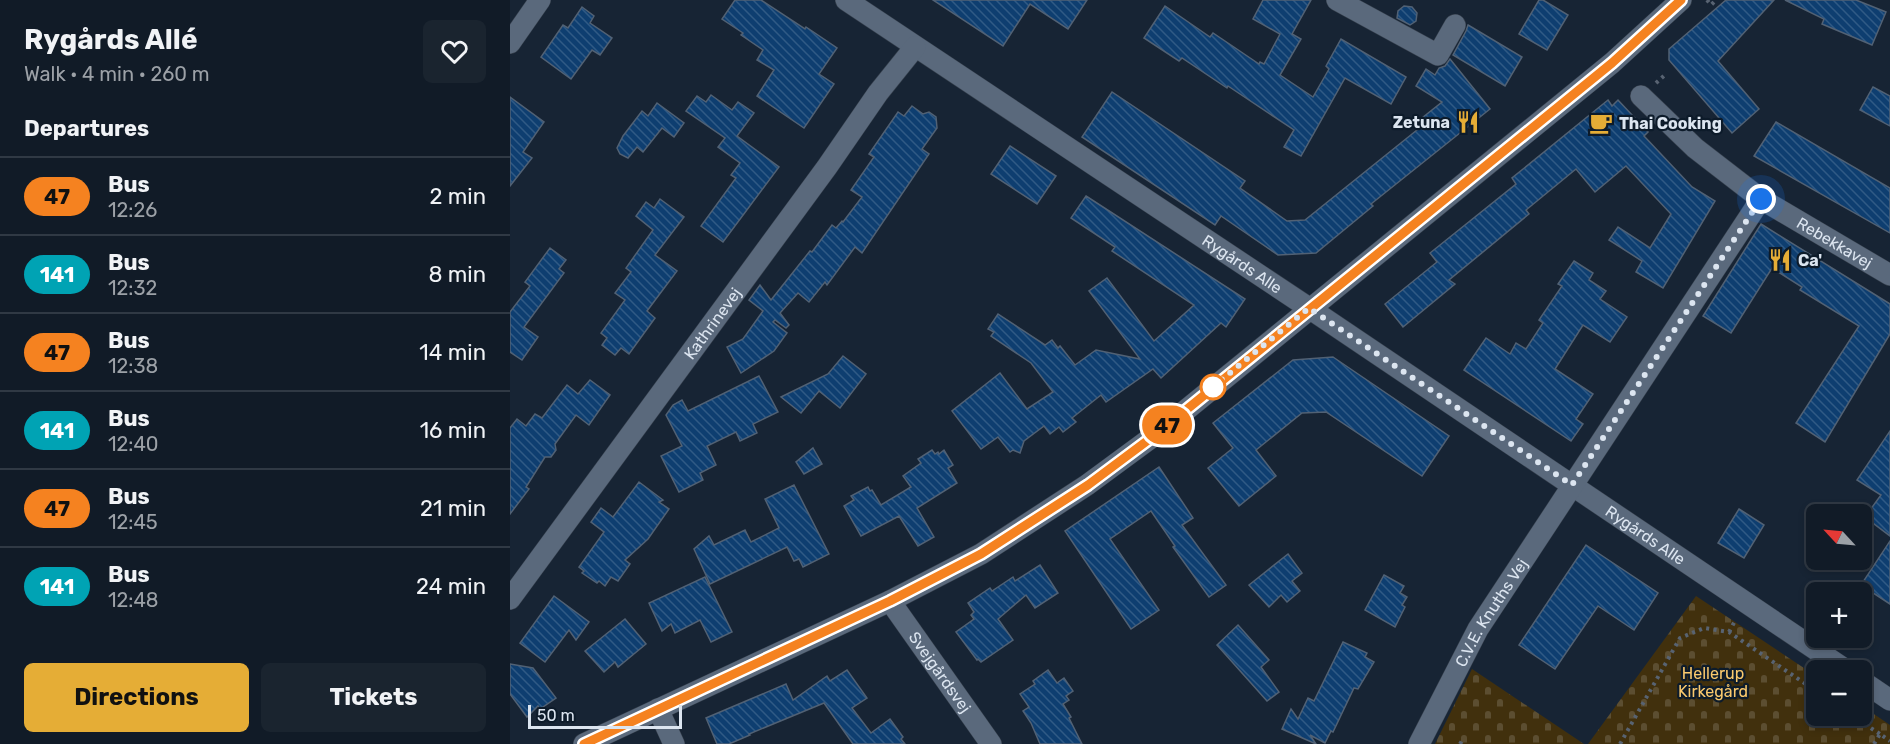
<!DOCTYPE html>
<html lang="en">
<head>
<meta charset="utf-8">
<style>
	:root { --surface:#111b27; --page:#1a242f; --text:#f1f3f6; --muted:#9ca1a7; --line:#303944; --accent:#e5ad36 }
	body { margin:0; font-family:Rubik,sans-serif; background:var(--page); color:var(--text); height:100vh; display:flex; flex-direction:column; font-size:22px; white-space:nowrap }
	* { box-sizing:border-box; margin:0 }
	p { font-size:20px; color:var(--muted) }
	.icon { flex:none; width:33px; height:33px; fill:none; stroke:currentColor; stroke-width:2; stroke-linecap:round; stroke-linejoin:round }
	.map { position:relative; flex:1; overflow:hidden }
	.details { display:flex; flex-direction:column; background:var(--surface); width:510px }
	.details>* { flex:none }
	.badge { padding:0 12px; border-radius:20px; font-size:21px; line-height:39px }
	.needle { width:39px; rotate:296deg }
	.controls { position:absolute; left:1296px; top:504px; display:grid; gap:12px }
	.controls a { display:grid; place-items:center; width:66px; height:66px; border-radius:9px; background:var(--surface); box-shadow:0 3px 9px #0003,0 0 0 2px var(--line); font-size:30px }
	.scale { position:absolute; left:18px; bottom:15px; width:154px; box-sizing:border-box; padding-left:6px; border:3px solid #dce5f0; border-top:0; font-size:16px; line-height:21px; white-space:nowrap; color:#dce5f0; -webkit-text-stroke:4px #0d1b2a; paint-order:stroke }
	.you { position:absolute; width:30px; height:30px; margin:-15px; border:4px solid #fff; border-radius:50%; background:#1a73e8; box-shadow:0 0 0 9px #1a73e833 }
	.map>.badge { position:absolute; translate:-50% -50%; box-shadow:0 0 0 3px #fff }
	h2 { padding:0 24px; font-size:22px; line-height:54px }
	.round { display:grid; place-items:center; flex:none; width:63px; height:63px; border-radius:9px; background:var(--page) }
	.summary { display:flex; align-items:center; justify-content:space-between; height:102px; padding:0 24px }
	h1 { font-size:28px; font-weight:700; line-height:45px }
	.primary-button { display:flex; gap:12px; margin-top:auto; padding:12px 24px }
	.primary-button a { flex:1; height:69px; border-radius:9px; background:var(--accent); color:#111; font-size:24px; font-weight:700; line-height:69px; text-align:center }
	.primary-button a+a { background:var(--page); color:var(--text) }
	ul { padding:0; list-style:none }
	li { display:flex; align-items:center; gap:18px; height:78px; padding:0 24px; border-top:2px solid var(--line) }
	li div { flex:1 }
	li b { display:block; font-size:22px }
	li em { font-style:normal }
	li .badge { min-width:66px; font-weight:700; text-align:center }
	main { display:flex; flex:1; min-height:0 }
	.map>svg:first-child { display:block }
	.cemetery { fill:url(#cemetery-stones) }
	.building { fill:url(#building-back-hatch); stroke:#516174; stroke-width:1.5 }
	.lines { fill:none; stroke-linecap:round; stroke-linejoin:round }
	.minor-casing { stroke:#37414e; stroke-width:22 }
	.path { stroke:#586372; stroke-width:4; stroke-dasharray:3 4.5; stroke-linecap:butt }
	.minor { stroke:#5a697c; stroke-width:21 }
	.line-casing { stroke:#fff; stroke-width:14 }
	.line { stroke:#f58220; stroke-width:9 }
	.walk { stroke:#dce5f0; stroke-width:6; stroke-dasharray:0 10.8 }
	.stop-dot { fill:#fff; stroke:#f58220; stroke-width:3 }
	.labels { text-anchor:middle; stroke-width:4.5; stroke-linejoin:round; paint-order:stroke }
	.poi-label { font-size:16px; font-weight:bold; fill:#dce5f0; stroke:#0d1b2a; text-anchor:start }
	.street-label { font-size:16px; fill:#dce5f0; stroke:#0d1b2a }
	.park-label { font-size:16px; fill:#fac96d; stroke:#0d1b2a }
</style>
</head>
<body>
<main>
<section class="details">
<div class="summary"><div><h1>Rygårds Allé</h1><p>Walk · 4 min · 260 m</p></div><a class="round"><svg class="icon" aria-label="heart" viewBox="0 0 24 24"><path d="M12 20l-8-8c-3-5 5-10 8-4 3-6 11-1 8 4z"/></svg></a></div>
<h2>Departures</h2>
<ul>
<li><span class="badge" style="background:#f58220;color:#111">47</span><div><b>Bus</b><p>12:26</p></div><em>2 min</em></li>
<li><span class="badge" style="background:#00a3b4;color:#fff">141</span><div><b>Bus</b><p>12:32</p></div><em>8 min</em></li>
<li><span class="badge" style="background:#f58220;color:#111">47</span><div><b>Bus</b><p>12:38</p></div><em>14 min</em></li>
<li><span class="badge" style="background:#00a3b4;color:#fff">141</span><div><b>Bus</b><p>12:40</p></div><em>16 min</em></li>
<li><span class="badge" style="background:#f58220;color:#111">47</span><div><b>Bus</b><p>12:45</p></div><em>21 min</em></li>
<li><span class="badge" style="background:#00a3b4;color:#fff">141</span><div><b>Bus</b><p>12:48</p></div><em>24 min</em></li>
</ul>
<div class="primary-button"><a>Directions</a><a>Tickets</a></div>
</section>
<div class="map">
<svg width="1380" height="744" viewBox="0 0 1380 744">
	<defs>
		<pattern id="cemetery-stones" width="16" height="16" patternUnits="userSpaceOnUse" patternTransform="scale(1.5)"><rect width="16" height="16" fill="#41300d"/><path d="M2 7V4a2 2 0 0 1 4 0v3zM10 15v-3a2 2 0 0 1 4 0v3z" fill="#5c4e31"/></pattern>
		<pattern id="building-back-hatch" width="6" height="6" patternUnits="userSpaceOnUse" patternTransform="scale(1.5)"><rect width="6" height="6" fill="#0e3e70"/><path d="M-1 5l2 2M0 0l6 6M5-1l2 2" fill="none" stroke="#305a85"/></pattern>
	</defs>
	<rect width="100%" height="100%" fill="#172434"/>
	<g class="cemetery">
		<polygon points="1186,596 1306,676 1306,716 1352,716 1352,706 1380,725 1380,744 1078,744"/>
		<polygon points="962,669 1074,744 925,744"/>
	</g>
	<g class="building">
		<polygon points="225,0 251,0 295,29 296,27 327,48 309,74 324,84 294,128 247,96 264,70 247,60 253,50 231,35 233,33 212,19"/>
		<polygon points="423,0 577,0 558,29 520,4 493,46"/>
		<polygon points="753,0 801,0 782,34 791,39 770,75 803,97 819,69 816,66 831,39 896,77 881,104 835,78 791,156 774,147 784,130 718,86 717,88 672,58 669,61 634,38 655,6 700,37 703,33 749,64 750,62 754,64 770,34 743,19"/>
		<polygon points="1029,0 1033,0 1058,15 1037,50 1009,34"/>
		<polygon points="1216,0 1264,0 1208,61 1249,109 1222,133 1159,60 1159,49"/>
		<polygon points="1275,0 1346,0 1376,12 1362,45 1312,24 1314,19"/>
		<polygon points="894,6 902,7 907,13 906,21 900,25 887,18 888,11"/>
		<polygon points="72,7 84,16 80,23 102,38 90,55 82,50 61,79 31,57 53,25 58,28"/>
		<polygon points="958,25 1012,57 995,86 943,55 956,31"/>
		<polygon points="940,59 980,109 861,204 863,206 806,253 768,255 711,216 705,225 572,137 602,92 735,181 730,188 777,221 795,220 907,130 903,125 932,102 906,86 916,69 925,75 929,68 935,66"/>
		<polygon points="1363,87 1380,96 1380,126 1350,110"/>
		<polygon points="201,95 222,110 228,102 244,113 227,136 269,167 213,242 191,226 226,178 221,175 230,163 208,147 215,138 176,111 187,96 196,102"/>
		<polygon points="0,97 34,122 13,152 22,158 0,186"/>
		<polygon points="1098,100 1102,106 1108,100 1138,132 1134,136 1182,187 1205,201 1153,288 1126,272 1132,261 1099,240 1108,227 1140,248 1161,214 1116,166 1085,192 1066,169 1016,210 1019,214 939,280 945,284 893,327 875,304 927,262 920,253 1006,184 1002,178"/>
		<polygon points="147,103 174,123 164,137 152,128 133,152 127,147 118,158 110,154 107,148 113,136 132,111 138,116"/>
		<polygon points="402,106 413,114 419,112 426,117 427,128 412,149 419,154 352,253 345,247 317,285 315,282 299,302 288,293 270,313 279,325 276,328 265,320 263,322 277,333 264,351 231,373 217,347 233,339 253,311 239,300 250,285 261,300 300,251 302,252 322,225 326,228 332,221 333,222 352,197 341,190 364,157 359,154 388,112 394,116"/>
		<polygon points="1266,122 1380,188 1380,233 1244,156"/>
		<polygon points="500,146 546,176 527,204 481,174"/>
		<polygon points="576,196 735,299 716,327 711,323 651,378 643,369 596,402 591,395 562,418 566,422 553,432 549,427 540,434 534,426 514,441 510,453 503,450 500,452 488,437 471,449 442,411 490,373 517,409 543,392 521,363 481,336 484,332 478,329 488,314 535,345 542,340 548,348 550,346 565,365 586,350 630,359 579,291 597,278 644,341 684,305 602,251 605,247 561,218"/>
		<polygon points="150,199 174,217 145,255 167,271 137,311 145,318 119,354 111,348 105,355 92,345 97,338 91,333 115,300 105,293 121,272 116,268 143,230 126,216 136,202 144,208"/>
		<polygon points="1251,224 1380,304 1380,334 1315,442 1286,423 1349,326 1290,290 1292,287 1262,268 1221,333 1193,316"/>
		<polygon points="40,248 56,260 49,269 54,273 14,327 28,337 12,360 0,352 0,312 20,286 15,282"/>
		<polygon points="1064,261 1083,273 1079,280 1096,291 1090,299 1117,317 1100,342 1073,325 1045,369 1083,394 1066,419 1073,424 1061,441 954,370 976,338 1000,354 1006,343 1016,349 1033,323 1029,320 1052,286 1048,284"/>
		<polygon points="333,356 356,374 330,408 309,391 291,413 271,397 318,374"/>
		<polygon points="823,357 939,436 912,476 816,412 792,413 746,450 766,476 729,506 698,468 723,448 703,423 783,360"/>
		<polygon points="249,376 268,412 243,424 247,433 230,441 226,432 197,446 206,465 190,473 193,480 169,492 151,456 172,446 156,415 163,405 172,400 178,411"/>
		<polygon points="80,380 100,395 79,425 66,415 45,444 46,450 41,457 35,457 16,487 19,489 0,514 0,428 7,419 16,426 25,414 32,418 57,385 68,394"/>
		<polygon points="1380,431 1380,536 1355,517 1371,495 1347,480"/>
		<polygon points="303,448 312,464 294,474 286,462"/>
		<polygon points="422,450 425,454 428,452 429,454 434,450 443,465 438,468 447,483 407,508 424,537 408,546 389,516 351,536 334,506 344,500 341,496 358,487 360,491 362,490 371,505 401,487 393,476 411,463 408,459"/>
		<polygon points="649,467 683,518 672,525 716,585 699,597 663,547 665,546 641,511 600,539 649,610 621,629 555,531"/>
		<polygon points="129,482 153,500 149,502 159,509 138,539 115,560 120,564 108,581 101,577 95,586 89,581 87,583 72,573 74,571 69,567 94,532 81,522 91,508 103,517"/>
		<polygon points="284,485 319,554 293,567 289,559 284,561 277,547 200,584 184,549 199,536 204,545 235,530 241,542 269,528 255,499"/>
		<polygon points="1229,509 1254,525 1234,558 1208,543"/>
		<polygon points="1380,541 1380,604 1351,585"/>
		<polygon points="1076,545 1148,593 1124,630 1088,606 1045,669 1009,645"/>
		<polygon points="778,554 792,573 782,581 790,591 777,602 771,595 759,607 739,585"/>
		<polygon points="530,565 548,593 525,608 516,595 488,619 503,640 471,662 468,659 467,660 446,632 464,619 461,615 464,612 458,603 480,588 482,591 503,577 505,581"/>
		<polygon points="874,575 894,586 890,593 897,597 892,605 895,607 885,627 855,610"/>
		<polygon points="195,577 222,632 201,642 190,620 165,633 161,624 152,631 139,603"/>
		<polygon points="44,596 79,622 66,640 59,630 35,662 10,643"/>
		<polygon points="115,619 136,644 108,667 105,662 94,672 75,651"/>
		<polygon points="728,625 759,660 751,667 769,692 757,701 707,645"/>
		<polygon points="833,642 857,653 855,657 864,662 848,689 844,688 823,732 821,731 815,743 800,735 806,744 772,729 781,709 788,719 798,698 804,701"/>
		<polygon points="0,664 23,668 46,698 30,709 28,706 17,717 0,694"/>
		<polygon points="337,670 357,698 342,708 361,733 380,719 393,737 391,739 395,744 343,744 314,703 239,734 240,735 219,744 207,744 196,718 276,684 283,700 317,676 320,681"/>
		<polygon points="538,670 547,683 554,678 563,691 556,696 559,700 553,704 561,717 559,718 572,744 530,744 521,723 513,711 519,707 510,694 525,684 523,681"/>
	</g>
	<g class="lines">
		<g class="minor-casing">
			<g id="minor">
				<path id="s1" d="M336,0l463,308 537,362"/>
				<polyline points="827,0 928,55 945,25"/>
				<polyline points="0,43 30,0"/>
				<path id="s2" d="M1131,96l54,52 66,51 129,76"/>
				<path id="s3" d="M0,599l317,-432 51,-74 37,-46"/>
				<path id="s4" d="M380,601l101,143"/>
				<polyline points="1352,681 1380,700"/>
				<polyline points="148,709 164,744"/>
				<polyline points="74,744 380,601 471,554 577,485 649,432 1102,63 1171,0"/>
				<path id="s5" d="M909,744l59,-115 283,-430"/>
			</g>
		</g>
		<g class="path">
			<polyline points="1197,0 1201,5 1206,0"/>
			<polyline points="1146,83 1157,73"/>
			<polyline points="1219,632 1226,619"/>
			<polyline points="1342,716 1370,734"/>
			<polyline points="950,744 953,739"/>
			<polyline points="1110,744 1170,638 1194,628 1219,632 1306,691"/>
			<polyline points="1364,744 1370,734 1380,741"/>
		</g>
		<use href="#minor" class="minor"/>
	</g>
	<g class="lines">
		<g class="line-casing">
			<polyline id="line" points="74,744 380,601 471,554 578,485 649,432 1102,63 1171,0"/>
		</g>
		<use href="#line" class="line"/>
		<polyline class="walk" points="703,387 699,390 799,308 1062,485 1251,199"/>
	</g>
	<defs>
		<g id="restaurant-bare" transform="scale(1.8)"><path d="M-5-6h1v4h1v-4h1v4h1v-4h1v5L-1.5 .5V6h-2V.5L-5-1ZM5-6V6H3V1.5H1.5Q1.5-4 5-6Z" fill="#e5ad36" stroke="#0d1b2a" stroke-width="2.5" paint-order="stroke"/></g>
		<g id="cafe-bare" transform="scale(1.8)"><path d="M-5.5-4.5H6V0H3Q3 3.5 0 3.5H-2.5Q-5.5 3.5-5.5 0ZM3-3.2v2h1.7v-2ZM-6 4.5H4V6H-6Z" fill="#e5ad36" stroke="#0d1b2a" stroke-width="2.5" paint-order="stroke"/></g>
	</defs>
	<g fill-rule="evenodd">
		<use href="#restaurant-bare" x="958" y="122"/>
		<use href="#cafe-bare" x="1091" y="123"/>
		<use href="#restaurant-bare" x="1270" y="260"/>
	</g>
	<circle class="stop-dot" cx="703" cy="387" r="12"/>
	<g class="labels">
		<g class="poi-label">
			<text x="940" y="128" text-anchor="end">Zetuna</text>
			<text x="1109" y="129">Thai Cooking</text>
			<text x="1288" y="266">Ca'</text>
		</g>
		<g class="street-label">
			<text dy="6" stroke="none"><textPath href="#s2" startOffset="244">Rebekkavej</textPath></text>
			<text dy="6" stroke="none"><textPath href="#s1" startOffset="476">Rygårds Alle</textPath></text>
			<text dy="6" stroke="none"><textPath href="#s3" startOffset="342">Kathrinevej</textPath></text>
			<text dy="6" stroke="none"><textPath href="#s1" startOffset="962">Rygårds Alle</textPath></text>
			<text dy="6" stroke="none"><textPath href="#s5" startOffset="150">C.V.E. Knuths Vej</textPath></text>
			<text dy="6" stroke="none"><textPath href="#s4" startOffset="87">Svejgårdsvej</textPath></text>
		</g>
		<g class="park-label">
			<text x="1203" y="679">Hellerup<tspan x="1203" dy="18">Kirkegård</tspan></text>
		</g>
	</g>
</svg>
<div class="controls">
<a><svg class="needle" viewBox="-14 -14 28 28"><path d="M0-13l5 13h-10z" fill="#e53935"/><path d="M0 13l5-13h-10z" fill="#9ca1a7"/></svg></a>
<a>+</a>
<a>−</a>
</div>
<div class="scale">50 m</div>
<div class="you" style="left:1251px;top:199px"></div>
<b class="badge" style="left:657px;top:425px;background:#f58220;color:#111">47</b>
</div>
</main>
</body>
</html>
